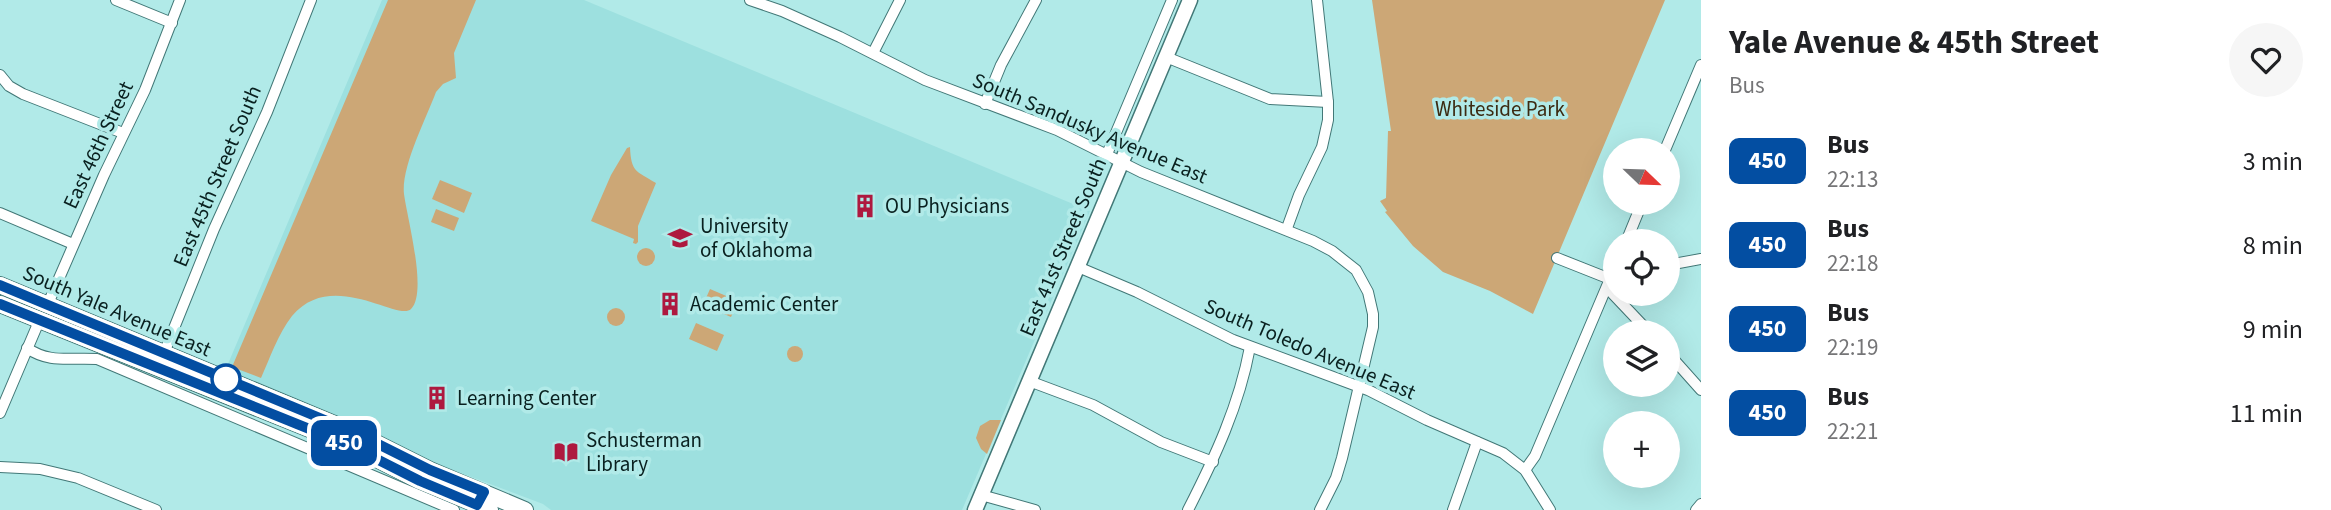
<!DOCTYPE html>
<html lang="en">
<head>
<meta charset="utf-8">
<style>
	:root { --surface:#fff; --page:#f6f6f6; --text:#202124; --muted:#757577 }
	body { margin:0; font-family:"Source Sans 3",sans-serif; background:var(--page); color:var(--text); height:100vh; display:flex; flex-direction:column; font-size:26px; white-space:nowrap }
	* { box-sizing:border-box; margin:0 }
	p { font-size:23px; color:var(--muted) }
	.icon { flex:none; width:38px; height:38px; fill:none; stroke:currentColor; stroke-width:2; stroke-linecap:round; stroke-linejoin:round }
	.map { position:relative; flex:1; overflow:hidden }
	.drawer { display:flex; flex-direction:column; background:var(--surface); width:630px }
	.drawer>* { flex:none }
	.badge { padding:0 14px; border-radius:10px; font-size:24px; line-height:46px }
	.needle { width:46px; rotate:113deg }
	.fabs { position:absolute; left:1603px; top:138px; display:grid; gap:14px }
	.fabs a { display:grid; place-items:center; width:77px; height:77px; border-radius:50%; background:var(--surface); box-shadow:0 7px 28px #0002; font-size:35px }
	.map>.badge { position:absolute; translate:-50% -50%; box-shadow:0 0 0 4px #fff }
	.round { display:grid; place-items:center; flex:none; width:74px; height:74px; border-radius:37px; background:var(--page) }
	.overview { display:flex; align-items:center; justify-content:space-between; height:119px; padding:0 28px }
	h1 { font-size:33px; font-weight:700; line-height:52px }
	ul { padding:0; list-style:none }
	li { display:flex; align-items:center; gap:21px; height:84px; padding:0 28px }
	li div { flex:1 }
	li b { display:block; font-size:26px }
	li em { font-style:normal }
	li .badge { min-width:77px; font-weight:700; text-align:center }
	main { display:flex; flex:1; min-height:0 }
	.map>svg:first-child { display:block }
	.built { fill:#9de0df }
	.green { fill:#cca776 }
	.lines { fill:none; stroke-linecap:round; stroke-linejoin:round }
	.street-casing { stroke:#427877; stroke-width:12 }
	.secondary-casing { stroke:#427877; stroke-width:17 }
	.primary-casing { stroke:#427877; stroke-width:18 }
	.street { stroke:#fff; stroke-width:10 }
	.secondary { stroke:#fff; stroke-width:14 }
	.primary { stroke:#fff; stroke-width:16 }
	.line-casing { stroke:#fff; stroke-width:16 }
	.line { stroke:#034ea2; stroke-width:10 }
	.stop-dot { fill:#fff; stroke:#034ea2; stroke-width:3.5 }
	.labels { text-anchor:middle; stroke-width:7; stroke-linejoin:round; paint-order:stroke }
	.park-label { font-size:21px; fill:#3c2b12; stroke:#b1eae8 }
	.street-label { font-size:21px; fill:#09201f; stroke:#b1eae8 }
	.poi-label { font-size:21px; fill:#09201f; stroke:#b1eae8; text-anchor:start }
</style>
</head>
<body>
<main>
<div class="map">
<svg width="1701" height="510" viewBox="0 0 1701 510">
	<rect width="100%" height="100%" fill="#b1eae8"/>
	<polygon class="built" points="382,0 584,0 1090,211 962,510 551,510 543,504 421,458 225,371"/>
	<g class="green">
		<path d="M388,0h88l-22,53 2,25 -13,6 -7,8c-10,27 -35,75 -32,102 3,23 24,99 7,115 -13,13 -79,-41 -119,7 -14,18 -22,42 -31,62l-29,-11z"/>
		<polygon points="1372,0 1665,0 1533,314 1490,291 1443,272 1413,246 1385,212 1387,211 1380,201 1386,198 1388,131 1391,131"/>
		<path d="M630,147c1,25 6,24 26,36l-18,43v16l-2,2 -3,-1 1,-4 -43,-18 20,-46 16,-27z"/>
		<polygon points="440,180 472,193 464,213 432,199"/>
		<polygon points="436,209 459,218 454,231 431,222"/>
		<circle cx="646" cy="257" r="9"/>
		<polygon points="710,289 738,301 731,317 703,305"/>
		<circle cx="616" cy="317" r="9"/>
		<polygon points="696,323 724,335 717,351 689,339"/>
		<circle cx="795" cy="354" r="8"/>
		<polygon points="990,420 1001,420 987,454 981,449 976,438 980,426"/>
	</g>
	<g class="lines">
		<g class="street-casing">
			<g id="street">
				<polyline points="116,0 172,23"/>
				<polyline points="750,0 782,11 840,37 925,80 1057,130 1141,172 1313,241 1332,251 1356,270 1368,292 1373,314 1373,327 1342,458 1336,478 1320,510"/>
				<polyline points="873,53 900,0"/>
				<polyline points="1166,57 1270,99 1328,102"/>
				<polyline points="0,75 9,86 23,94 123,133"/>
				<polyline points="985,104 1001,65 1036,0"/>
				<polyline points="1665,150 1701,65"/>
				<polyline points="1107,154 1172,0"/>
				<polyline points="0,213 73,244"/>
				<polyline points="1287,228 1299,195 1322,147 1328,120 1328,102 1317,0"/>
				<polyline points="1626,242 1642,203"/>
				<polyline points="1557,258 1610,279"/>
				<polyline points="1668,265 1701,259"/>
				<polyline points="1078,267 1137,292 1233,340 1368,390 1427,420 1503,453 1525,470 1550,510"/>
				<polyline points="1610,280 1612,293 1649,332"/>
				<polyline points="47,306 104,175 145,90 180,0"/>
				<path d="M27,348c23,16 43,9 70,11l357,151"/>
				<polyline points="1668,353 1701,390"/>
				<polyline points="162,358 214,229 267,112 311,0"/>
				<polyline points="1029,381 1093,405 1161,442 1213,462"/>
				<polyline points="0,413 40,319"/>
				<polyline points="0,467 40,469 78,478 156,510"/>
				<polyline points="1525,470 1535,456 1615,267"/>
				<polyline points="981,495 1035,510"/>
				<path d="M1188,510c27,-53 51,-104 62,-163"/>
				<polyline points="1453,510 1477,442"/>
				<polyline points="1696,510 1701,504"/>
			</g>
		</g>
		<g class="secondary-casing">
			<polyline id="secondary" points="975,510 1190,0"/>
		</g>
		<g class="primary-casing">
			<g id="primary">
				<polyline points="0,285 356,433 430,470 525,510"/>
				<polyline points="0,304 349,445 420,481 490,510"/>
			</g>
		</g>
		<use href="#street" class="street"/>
		<use href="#secondary" class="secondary"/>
		<use href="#primary" class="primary"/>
	</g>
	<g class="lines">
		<g class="line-casing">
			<polyline id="line" points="0,285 356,433 430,470 484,492 477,505 420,481 349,445 0,304"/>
		</g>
		<use href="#line" class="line"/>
	</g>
	<defs>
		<g id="building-bare" transform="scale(1.89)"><path d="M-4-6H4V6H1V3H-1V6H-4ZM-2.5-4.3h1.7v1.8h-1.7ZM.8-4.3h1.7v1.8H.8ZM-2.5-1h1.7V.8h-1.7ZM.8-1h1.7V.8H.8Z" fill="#ae193f" stroke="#b1eae8" stroke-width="2.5" paint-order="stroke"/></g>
		<g id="university-bare" transform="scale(1.89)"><path d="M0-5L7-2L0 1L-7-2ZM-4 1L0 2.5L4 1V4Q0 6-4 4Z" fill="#ae193f" stroke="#b1eae8" stroke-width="2.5" paint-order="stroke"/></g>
		<g id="library-bare" transform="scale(1.89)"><path d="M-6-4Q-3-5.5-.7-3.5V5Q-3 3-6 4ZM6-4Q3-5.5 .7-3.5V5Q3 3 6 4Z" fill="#ae193f" stroke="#b1eae8" stroke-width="2.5" paint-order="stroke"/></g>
	</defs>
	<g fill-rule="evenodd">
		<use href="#building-bare" x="865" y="206"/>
		<use href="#university-bare" x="680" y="238"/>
		<use href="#building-bare" x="670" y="304"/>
		<use href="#building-bare" x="437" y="398"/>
		<use href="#library-bare" x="566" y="452"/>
	</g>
	<circle class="stop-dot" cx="226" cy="379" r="14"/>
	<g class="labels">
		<g class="park-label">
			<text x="1500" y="116">Whiteside Park</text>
		</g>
		<g class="street-label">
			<text transform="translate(1090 128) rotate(23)" y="7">South Sandusky Avenue East</text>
			<text transform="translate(98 145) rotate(-65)" y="7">East 46th Street</text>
			<text transform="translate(217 176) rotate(-67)" y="7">East 45th Street South</text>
			<text transform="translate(1063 247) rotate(-67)" y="7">East 41st Street South</text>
			<text transform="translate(117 311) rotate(23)" y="7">South Yale Avenue East</text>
			<text transform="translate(1310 349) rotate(23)" y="7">South Toledo Avenue East</text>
		</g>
		<g class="poi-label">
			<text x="885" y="213">OU Physicians</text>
			<text x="700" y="233">University<tspan x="700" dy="24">of Oklahoma</tspan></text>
			<text x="690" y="311">Academic Center</text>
			<text x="457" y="405">Learning Center</text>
			<text x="586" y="447">Schusterman<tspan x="586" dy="24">Library</tspan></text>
		</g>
	</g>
</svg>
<div class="fabs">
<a><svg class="needle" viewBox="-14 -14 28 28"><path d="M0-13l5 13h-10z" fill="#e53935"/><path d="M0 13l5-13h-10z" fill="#757577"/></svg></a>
<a><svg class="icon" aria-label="locate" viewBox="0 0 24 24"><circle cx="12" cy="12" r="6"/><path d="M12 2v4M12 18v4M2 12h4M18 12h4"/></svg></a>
<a><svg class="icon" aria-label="layers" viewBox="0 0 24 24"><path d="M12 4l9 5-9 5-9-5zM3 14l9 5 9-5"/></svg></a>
<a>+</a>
</div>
<b class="badge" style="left:344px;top:443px;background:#034ea2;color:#fff">450</b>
</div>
<section class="drawer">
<div class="overview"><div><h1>Yale Avenue &amp; 45th Street</h1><p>Bus</p></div><a class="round"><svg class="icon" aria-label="heart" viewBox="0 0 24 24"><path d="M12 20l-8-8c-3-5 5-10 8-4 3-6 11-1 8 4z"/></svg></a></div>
<ul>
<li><span class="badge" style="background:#034ea2;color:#fff">450</span><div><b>Bus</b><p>22:13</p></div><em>3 min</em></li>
<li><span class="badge" style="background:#034ea2;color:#fff">450</span><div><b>Bus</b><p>22:18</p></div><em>8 min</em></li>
<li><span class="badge" style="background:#034ea2;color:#fff">450</span><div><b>Bus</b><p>22:19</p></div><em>9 min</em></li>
<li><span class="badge" style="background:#034ea2;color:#fff">450</span><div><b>Bus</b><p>22:21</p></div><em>11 min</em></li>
</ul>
</section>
</main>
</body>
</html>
